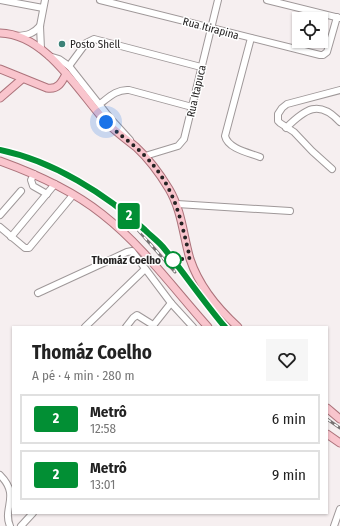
<!DOCTYPE html>
<html lang="pt">
<head>
<meta charset="utf-8">
<style>
	:root { --surface:#fff; --page:#f6f6f6; --text:#222; --muted:#767676; --line:#e0e0e0 }
	body { margin:0; font-family:"Fira Sans Condensed",sans-serif; background:var(--page); color:var(--text); height:100vh; display:flex; flex-direction:column; font-size:15px; white-space:nowrap }
	* { box-sizing:border-box; margin:0 }
	p { font-size:13px; color:var(--muted) }
	.icon { flex:none; width:22px; height:22px; fill:none; stroke:currentColor; stroke-width:2; stroke-linecap:round; stroke-linejoin:round }
	.map { position:relative; flex:1; overflow:hidden }
	.drawer { position:absolute; left:12px; top:326px; width:316px; height:188px; display:flex; flex-direction:column; background:var(--surface); border-radius:0px; box-shadow:0 1px 3px #0004 }
	.drawer>* { flex:none }
	.badge { padding:0 8px; border-radius:3px; font-size:14px; line-height:26px }
	.tools { position:absolute; left:292px; top:12px; display:grid; gap:8px }
	.tools a { display:grid; place-items:center; width:36px; height:36px; border-radius:0px; background:var(--surface); box-shadow:0 1px 3px #0004; font-size:20px }
	.you { position:absolute; width:20px; height:20px; margin:-10px; border:3px solid #fff; border-radius:50%; background:#1a73e8; box-shadow:0 0 0 6px #1a73e833 }
	.map>.badge { position:absolute; translate:-50% -50%; box-shadow:0 0 0 2px #fff }
	.round { display:grid; place-items:center; flex:none; width:42px; height:42px; border-radius:0px; background:var(--page) }
	.headline { display:flex; align-items:center; justify-content:space-between; height:68px; padding:0 20px }
	h1 { font-size:19px; font-weight:700; line-height:30px }
	ul { padding:0; list-style:none }
	li { display:flex; align-items:center; gap:12px; height:50px; margin:0 8px 6px; padding:0 12px; border:2px solid var(--line); border-radius:0px }
	li div { flex:1 }
	li b { display:block; font-size:15px }
	li em { font-style:normal }
	li .badge { min-width:44px; font-weight:700; text-align:center }
	.map>svg:first-child { display:block }
	.lines { fill:none; stroke-linecap:round; stroke-linejoin:round }
	.minor-casing { stroke:#9f9899; stroke-width:8 }
	.major-casing { stroke:#ac737b; stroke-width:9 }
	.minor { stroke:#fff; stroke-width:6 }
	.major { stroke:#f9c5cd; stroke-width:7 }
	.rail-casing { stroke:#777373; stroke-width:3 }
	.rail { stroke:#fff; stroke-width:1.5; stroke-dasharray:4.5; stroke-linecap:butt }
	.line-casing { stroke:#fff; stroke-width:9 }
	.line { stroke:#028f34; stroke-width:6 }
	.walk { stroke:#252323; stroke-width:4; stroke-dasharray:0 7.2 }
	.poi-dot { fill:#3c8278; stroke:#fff; stroke-width:1.5 }
	.stop-dot { fill:#fff; stroke:#028f34; stroke-width:2 }
	.labels { text-anchor:middle; stroke-width:3; stroke-linejoin:round; paint-order:stroke }
	.street-label { font-size:11px; fill:#252323; stroke:#fff }
	.poi-label { font-size:11px; fill:#252323; stroke:#fff; text-anchor:start }
	.stop-label { font-size:11px; font-weight:bold; fill:#252323; stroke:#fff; text-anchor:end }
</style>
</head>
<body>
<div class="map">
<svg width="340" height="526" viewBox="0 0 340 526">
	<rect width="100%" height="100%" fill="#f6eff0"/>
	<g class="lines">
		<g class="minor-casing">
			<g id="minor">
				<polyline points="0,0 43,8"/>
				<polyline points="100,0 320,55 323,55 327,52 337,17"/>
				<polyline points="267,0 340,18"/>
				<path d="M17,36c11,-1 16,-2 23,-10"/>
				<path d="M251,38l-26,98c3,13 25,17 35,21"/>
				<polyline points="41,49 40,26 45,0"/>
				<polyline points="49,56 59,59 69,66 110,118 130,140"/>
				<polyline points="69,66 86,43 94,39 201,67"/>
				<path d="M100,104c9,-7 17,-15 29,-14l63,17"/>
				<path d="M286,128c19,-19 33,-29 54,-6"/>
				<polyline points="145,156 178,146 184,139 218,0"/>
				<polyline points="332,169 312,151 294,132 280,123 278,121 278,114 282,108 287,104 340,90"/>
				<polyline points="34,174 31,180 33,186 47,194"/>
				<polyline points="177,204 290,211"/>
				<polyline points="0,215 21,191"/>
				<polyline points="0,227 25,248 29,248 73,195"/>
				<polyline points="11,237 55,184"/>
				<polyline points="38,293 127,252 132,251 171,303 193,327"/>
				<polyline points="85,327 145,269"/>
				<polyline points="126,327 133,318 137,315 153,325"/>
				<polyline points="152,327 171,303"/>
				<path d="M0,475c21,21 2,33 10,51"/>
				<polyline points="21,526 33,513"/>
				<polyline points="334,526 340,509"/>
			</g>
		</g>
		<g class="major-casing">
			<g id="major">
				<path d="M0,33c46,1 78,58 106,89 9,9 20,17 30,25 13,12 24,27 33,42 13,22 14,46 21,70 9,27 27,49 48,68"/>
				<path d="M0,69l47,19c11,2 15,-6 19,-14"/>
				<polyline points="0,98 22,79"/>
				<path d="M0,161c36,13 72,29 102,53 41,32 72,75 106,113"/>
				<polyline points="327,408 340,419"/>
				<polyline points="327,434 340,443"/>
			</g>
		</g>
		<use href="#minor" class="minor"/>
		<use href="#major" class="major"/>
		<g class="rail-casing">
			<g id="rail">
				<path d="M0,150c51,11 107,44 145,80 6,6 13,11 18,17 21,26 40,54 62,80"/>
				<polyline points="138,230 175,272"/>
				<polyline points="327,419 340,428"/>
			</g>
		</g>
		<use href="#rail" class="rail"/>
	</g>
	<g class="lines">
		<g class="line-casing">
			<path id="line" d="M0,150c53,11 106,44 145,80 6,6 13,11 18,17 21,26 40,54 62,80"/>
		</g>
		<use href="#line" class="line"/>
		<path class="walk" d="M106,122c12,12 26,21 38,33 31,31 36,62 46,103l-17,2"/>
	</g>
	<circle class="poi-dot" cx="62" cy="44" r="4"/>
	<circle class="stop-dot" cx="173" cy="260" r="8"/>
	<g class="labels">
		<g class="street-label">
			<text transform="translate(211 28) rotate(15)" y="4">Rua Itirapina</text>
			<text transform="translate(196 91) rotate(-77)" y="4">Rua Itapuca</text>
		</g>
		<g class="poi-label">
			<text x="70" y="48">Posto Shell</text>
		</g>
		<g class="stop-label">
			<text x="161" y="264">Thomáz Coelho</text>
		</g>
	</g>
</svg>
<div class="tools">
<a><svg class="icon" aria-label="locate" viewBox="0 0 24 24"><circle cx="12" cy="12" r="6"/><path d="M12 2v4M12 18v4M2 12h4M18 12h4"/></svg></a>
</div>
<div class="you" style="left:106px;top:122px"></div>
<b class="badge" style="left:129px;top:216px;background:#028f34;color:#fff">2</b>
<section class="drawer">
<div class="headline"><div><h1>Thomáz Coelho</h1><p>A pé · 4 min · 280 m</p></div><a class="round"><svg class="icon" aria-label="heart" viewBox="0 0 24 24"><path d="M12 20l-8-8c-3-5 5-10 8-4 3-6 11-1 8 4z"/></svg></a></div>
<ul>
<li><span class="badge" style="background:#028f34;color:#fff">2</span><div><b>Metrô</b><p>12:58</p></div><em>6 min</em></li>
<li><span class="badge" style="background:#028f34;color:#fff">2</span><div><b>Metrô</b><p>13:01</p></div><em>9 min</em></li>
</ul>
</section>
</div>
</body>
</html>
